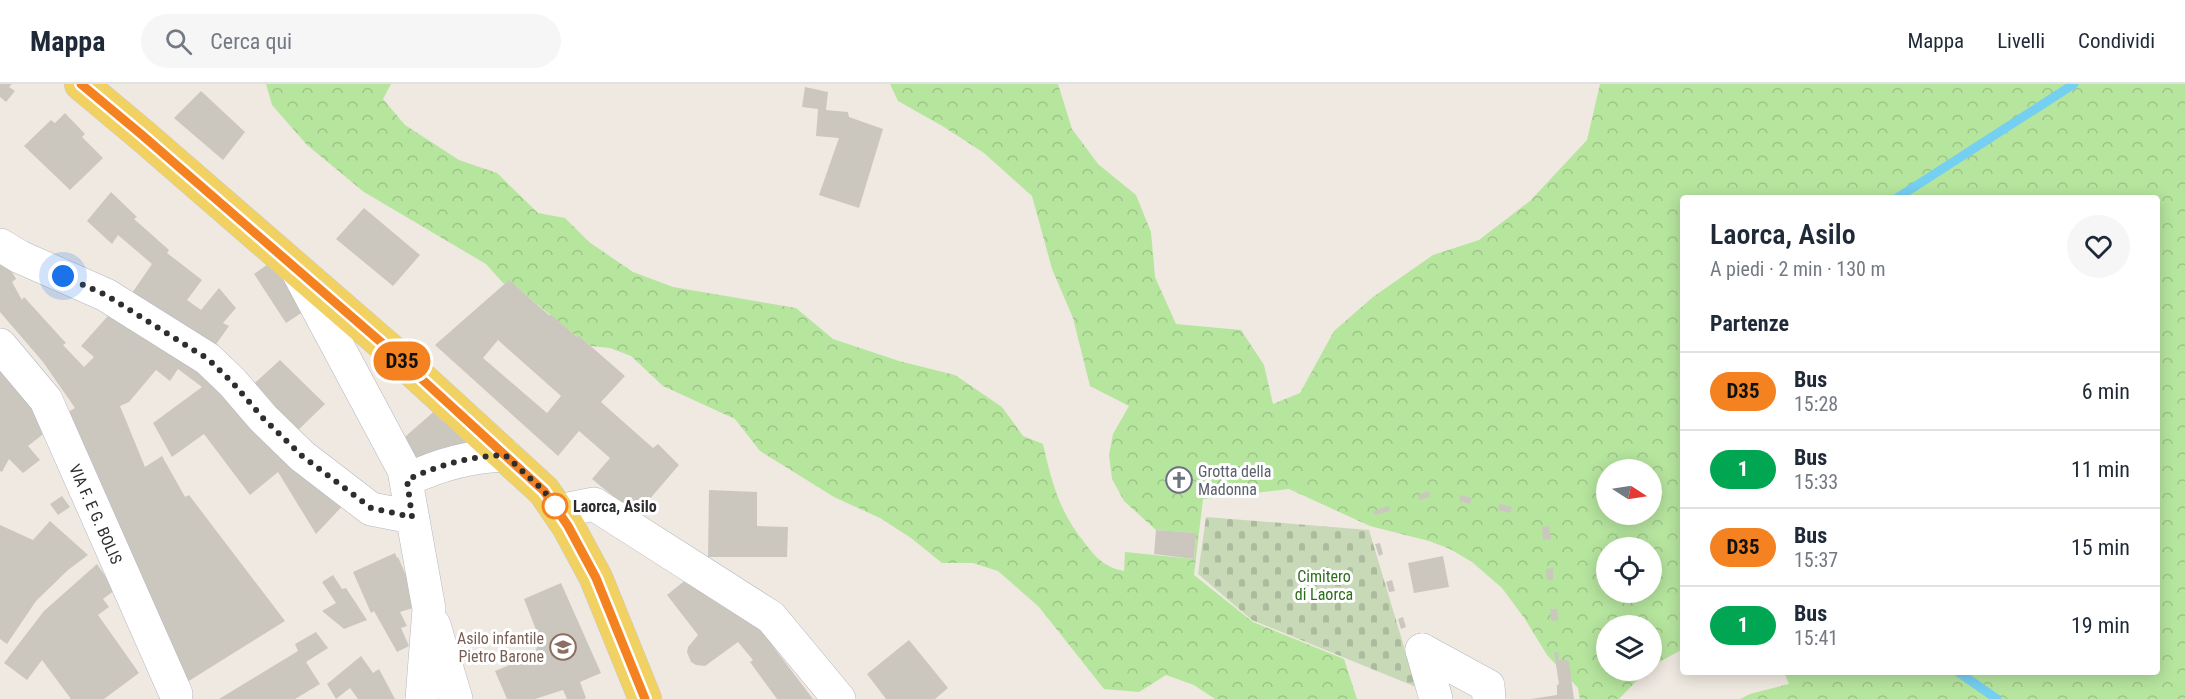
<!DOCTYPE html>
<html lang="it">
<head>
<meta charset="utf-8">
<style>
	:root { --surface:#fff; --page:#f6f6f7; --text:#1f2937; --muted:#747a83; --line:#e0e1e3 }
	body { margin:0; font-family:"Roboto Condensed",sans-serif; background:var(--page); color:var(--text); height:100vh; display:flex; flex-direction:column; font-size:22px; white-space:nowrap }
	* { box-sizing:border-box; margin:0 }
	p { font-size:20px; color:var(--muted) }
	.icon { flex:none; width:33px; height:33px; fill:none; stroke:currentColor; stroke-width:2; stroke-linecap:round; stroke-linejoin:round }
	.map { position:relative; flex:1; overflow:hidden }
	.sheet { position:absolute; left:1680px; top:111px; width:480px; height:480px; display:flex; flex-direction:column; background:var(--surface); border-radius:6px; box-shadow:0 3px 15px #0003 }
	.sheet>* { flex:none }
	.badge { padding:0 12px; border-radius:20px; font-size:21px; line-height:39px }
	.needle { width:39px; rotate:102deg }
	.fabs { position:absolute; left:1596px; top:375px; display:grid; gap:12px }
	.fabs a { display:grid; place-items:center; width:66px; height:66px; border-radius:50%; background:var(--surface); box-shadow:0 3px 15px #0003; font-size:30px }
	.you { position:absolute; width:30px; height:30px; margin:-15px; border:4px solid #fff; border-radius:50%; background:#1a73e8; box-shadow:0 0 0 9px #1a73e833 }
	.map>.badge { position:absolute; translate:-50% -50%; box-shadow:0 0 0 3px #fff }
	h2 { padding:0 30px; font-size:22px; line-height:54px }
	.round { display:grid; place-items:center; flex:none; width:63px; height:63px; border-radius:32px; background:var(--page) }
	.head { display:flex; align-items:center; justify-content:space-between; height:102px; padding:0 30px }
	h1 { font-size:28px; font-weight:600; line-height:45px }
	ul { padding:0; list-style:none }
	li { display:flex; align-items:center; gap:18px; height:78px; padding:0 30px; border-top:2px solid var(--line) }
	li div { flex:1 }
	li b { display:block; font-size:22px }
	li em { font-style:normal }
	li .badge { min-width:66px; font-weight:700; text-align:center }
	header { display:flex; align-items:center; gap:36px; box-sizing:border-box; height:84px; padding:0 30px; background:var(--surface); border-bottom:2px solid var(--line) }
	header strong { font-size:28px }
	nav { display:flex; gap:33px; margin-inline-start:auto; font-size:21px }
	.search { width:420px; height:54px; background:var(--page); display:flex; align-items:center; gap:15px; box-sizing:border-box; padding:0 21px; border-radius:33px; color:var(--muted); font-size:22px }
	.map>svg:first-child { display:block }
	.forest { fill:url(#forest-crowns); fill-rule:evenodd }
	.cemetery { fill:url(#cemetery-stones) }
	.lines { fill:none; stroke-linecap:round; stroke-linejoin:round }
	.stream { stroke:#75cff0; stroke-width:9 }
	.building { fill:#cbc7bf; fill-rule:evenodd }
	.minor-casing { stroke:#b4b7c1; stroke-width:34 }
	.major-casing { stroke:#c9c9c9; stroke-width:34 }
	.minor { stroke:#fff; stroke-width:33 }
	.major { stroke:#f2d163; stroke-width:33 }
	.line-casing { stroke:#fff; stroke-width:14 }
	.line { stroke:#f58220; stroke-width:9 }
	.walk { stroke:#2e2e2e; stroke-width:6; stroke-dasharray:0 10.8 }
	.stop-dot { fill:#fff; stroke:#f58220; stroke-width:3 }
	.labels { text-anchor:middle; stroke-width:6; stroke-linejoin:round; paint-order:stroke }
	.worship-label { font-size:16px; fill:#5b616d; stroke:#fff; text-anchor:start }
	.stop-label { font-size:16px; font-weight:bold; fill:#2e2e2e; stroke:#fff; text-anchor:start }
	.street-label { font-size:16px; fill:#2e2e2e; stroke:#fff }
	.park-label { font-size:16px; fill:#2c6e1b; stroke:#fff }
	.education-label { font-size:16px; fill:#785e54; stroke:#fff; text-anchor:end }
</style>
</head>
<body>
<header>
<strong>Mappa</strong>
<div class="search"><svg class="icon" aria-label="search" viewBox="0 0 24 24"><circle cx="10" cy="10" r="6"/><path d="M15 15l6 6"/></svg>Cerca qui</div>
<nav><a>Mappa</a><a>Livelli</a><a>Condividi</a></nav>
</header>
<div class="map">
<svg width="2185" height="615" viewBox="0 0 2185 615">
	<defs>
		<pattern id="forest-crowns" width="20" height="18" patternUnits="userSpaceOnUse" patternTransform="scale(1.5)"><rect width="20" height="18" fill="#b6e59e"/><path d="M2 6a3 3 0 1 1 6 0M12 15a3 3 0 1 1 6 0" fill="none" stroke="#9dc588"/></pattern>
		<pattern id="cemetery-stones" width="16" height="16" patternUnits="userSpaceOnUse" patternTransform="scale(1.5)"><rect width="16" height="16" fill="#c8d9b8"/><path d="M2 7V4a2 2 0 0 1 4 0v3zM10 15v-3a2 2 0 0 1 4 0v3z" fill="#acbb9e"/></pattern>
	</defs>
	<rect width="100%" height="100%" fill="#efe9e1"/>
	<path class="forest" d="M266,0h125l-8,15 22,26 54,35 38,13 41,40 27,5 24,24 44,30 40,15 123,21 37,31 66,22 56,14 47,32 21,29 20,8c9,39 16,67 41,98 11,15 21,26 40,29l1,-19 69,7 2,-26 -40,-3 -32,-29 -12,-22 -3,-24 4,-21 16,-28 -39,-20 -17,-68 -21,-49 -20,-73 -48,-43 -40,-26 -46,-26 -8,-17h168l14,45 26,35 38,31 15,37 4,45 21,47 65,6 23,35 9,39 27,-11 34,-62 39,-34 60,-42 46,-15 51,-39 57,-61 13,-56h585v615h-445l10,-5 39,-10 -5,-12h373v-474h-474v451l-31,17v-40h-46v44l40,1 -27,28h-39l-2,-11 -31,-33 -22,-36 -23,-31 -30,-26 -22,-13 -21,-8 -59,-15 -81,-37 -86,10 -9,76 59,47 91,37 13,40h-142l-21,-14 -28,-10 -27,17 -35,-3 -65,-82 -41,-36 -25,-8h-31l-31,-25 -31,-20 -46,-21 -74,-46 -25,-32 -72,-33 -32,-30 -21,-8 -19,-2 -13,-11 -1,2 -68,-56 -5,3 -18,-20 -122,-72 -57,-47 -35,-40zM1606,386h46v44h-46zM1606,464h46v44h-46z"/>
	<polygon class="cemetery" points="1206,433 1369,446 1416,603 1252,536 1198,490"/>
	<g class="lines">
		<g class="stream">
			<polyline points="1897,114 2074,0"/>
			<polyline points="1958,588 1997,615"/>
		</g>
	</g>
	<g class="building">
		<polygon points="0,0 12,0 9,3 15,7 6,18 0,13"/>
		<polygon points="805,3 828,8 826,26 848,28 849,33 883,45 859,124 819,111 839,54 816,52 818,25 802,23"/>
		<polygon points="201,7 245,48 223,76 174,34"/>
		<polygon points="65,29 85,50 82,53 103,74 70,106 24,62 51,36 55,39"/>
		<polygon points="111,108 137,133 134,135 169,166 167,169 202,196 187,216 201,226 219,204 236,224 223,239 229,242 212,266 130,212 152,180 118,151 112,160 87,137"/>
		<polygon points="364,124 420,171 393,202 336,155"/>
		<polygon points="0,167 16,195 12,198 22,216 24,213 66,259 63,261 84,283 94,273 81,262 115,224 185,274 350,414 316,450 278,388 250,411 204,350 172,373 153,339 202,303 178,285 170,297 156,286 129,318 120,322 145,383 162,372 185,413 189,411 285,537 184,600 63,331 75,324 43,278 0,228"/>
		<polygon points="277,174 309,224 286,239 254,190"/>
		<path d="M509,196l41,36v-2l27,23 1,-2 47,41 -24,26 52,46 5,-4 21,21 -43,50 -44,-36 18,-21 -31,-27 -21,25 -123,-111zM498,256l63,56 -14,17 -64,-55z"/>
		<polygon points="0,276 47,347 28,362 40,376 23,389 9,375 2,388 0,387"/>
		<polygon points="280,276 325,320 290,354 247,306"/>
		<polygon points="439,323 479,364 417,382 397,360"/>
		<polygon points="709,406 757,408 757,442 788,443 787,473 708,473"/>
		<polygon points="1429,407 1430,413 1419,416 1418,411"/>
		<polygon points="1460,411 1472,414 1470,420 1459,417"/>
		<polygon points="62,412 70,423 58,431 50,420"/>
		<polygon points="1500,420 1512,423 1510,429 1498,426"/>
		<polygon points="1389,422 1390,427 1375,431 1373,427"/>
		<polygon points="50,437 88,471 68,486 36,517 7,560 0,555 0,441 33,456"/>
		<polygon points="1549,442 1551,455 1543,456 1542,443"/>
		<polygon points="1156,446 1196,449 1194,475 1154,470"/>
		<polygon points="1380,459 1383,470 1379,472 1375,460"/>
		<polygon points="395,469 397,474 398,473 415,512 413,524 400,528 407,542 401,544 409,562 397,568 374,527 371,529 353,488"/>
		<polygon points="1443,472 1449,503 1414,509 1408,479"/>
		<polygon points="97,480 115,506 103,515 109,523 98,531 139,589 104,615 71,615 42,576 27,596 4,579 44,527"/>
		<polygon points="1553,484 1553,496 1547,496 1546,485"/>
		<polygon points="693,490 782,553 772,561 813,615 777,615 750,578 753,576 738,558 705,582 696,581 691,578 687,568 688,563 698,551 667,511"/>
		<polygon points="333,491 342,505 346,504 367,536 344,545 322,527 336,519 322,498"/>
		<polygon points="1392,496 1395,507 1389,508 1386,498"/>
		<polygon points="561,499 601,589 580,598 586,614 584,615 567,615 563,606 535,615 507,615 495,587 534,571 540,556 524,515"/>
		<polygon points="1550,525 1557,525 1558,536 1551,537"/>
		<polygon points="1403,533 1406,543 1401,545 1398,535"/>
		<polygon points="316,548 328,564 306,578 320,600 295,615 219,615 298,567 295,560"/>
		<polygon points="909,556 948,604 935,615 886,615 867,590"/>
		<polygon points="1554,568 1558,568 1559,576 1566,576 1569,578 1574,615 1531,615 1557,611 1557,601 1559,600"/>
		<polygon points="361,572 373,589 379,585 395,615 358,615 350,604 336,615 327,600"/>
	</g>
	<g class="lines">
		<g class="minor-casing">
			<g id="minor">
				<polyline points="0,161 20,173 106,211 208,275 232,298 263,334 302,372 371,425 412,433"/>
				<polyline points="297,186 404,386 429,525 422,615"/>
				<polyline points="0,261 46,316 176,610"/>
				<path d="M407,396c31,-15 63,-24 98,-25"/>
				<polyline points="559,427 594,420 771,533 839,615"/>
				<polyline points="434,541 456,615"/>
				<polyline points="1422,566 1488,602 1489,615"/>
				<polyline points="1422,566 1436,615"/>
			</g>
		</g>
		<g class="major-casing">
			<polyline id="major" points="81,0 142,51 390,266 544,407 568,442 596,494 645,615"/>
		</g>
		<use href="#minor" class="minor"/>
		<use href="#major" class="major"/>
	</g>
	<g class="lines">
		<g class="line-casing">
			<polyline id="line" points="81,0 142,51 390,266 544,407 568,442 596,494 645,615"/>
		</g>
		<use href="#line" class="line"/>
		<path class="walk" d="M63,192l43,19 102,64 24,23 31,36 39,38 69,52 41,9 -5,-37c31,-15 63,-24 98,-25l39,36 11,15"/>
	</g>
	<defs>
		<g id="church-ring" transform="scale(1.35)"><circle r="9.5" fill="#fff" stroke="#6b7280" stroke-width="1.5"/><path d="M-1.2-6h2.4v3.5h3.3v2.4h-3.3V6h-2.4V-.1h-3.3v-2.4h3.3Z" fill="#6b7280"/></g>
		<g id="school-ring" transform="scale(1.35)"><circle r="9.5" fill="#fff" stroke="#8d6e63" stroke-width="1.5"/><path d="M0-5L7-2L0 1L-7-2ZM-4 1L0 2.5L4 1V4Q0 6-4 4Z" fill="#8d6e63"/></g>
	</defs>
	<g fill-rule="evenodd">
		<use href="#church-ring" x="1179" y="396"/>
		<use href="#school-ring" x="563" y="563"/>
	</g>
	<circle class="stop-dot" cx="555" cy="422" r="12"/>
	<g class="labels">
		<g class="worship-label">
			<text x="1198" y="393">Grotta della<tspan x="1198" dy="18">Madonna</tspan></text>
		</g>
		<g class="stop-label">
			<text x="573" y="428">Laorca, Asilo</text>
		</g>
		<g class="street-label">
			<text transform="translate(96 430) rotate(66)" y="6">VIA F. E G. BOLIS</text>
		</g>
		<g class="park-label">
			<text x="1324" y="498">Cimitero<tspan x="1324" dy="18">di Laorca</tspan></text>
		</g>
		<g class="education-label">
			<text x="544" y="560">Asilo infantile<tspan x="544" dy="18">Pietro Barone</tspan></text>
		</g>
	</g>
</svg>
<div class="fabs">
<a><svg class="needle" viewBox="-14 -14 28 28"><path d="M0-13l5 13h-10z" fill="#e53935"/><path d="M0 13l5-13h-10z" fill="#747a83"/></svg></a>
<a><svg class="icon" aria-label="locate" viewBox="0 0 24 24"><circle cx="12" cy="12" r="6"/><path d="M12 2v4M12 18v4M2 12h4M18 12h4"/></svg></a>
<a><svg class="icon" aria-label="layers" viewBox="0 0 24 24"><path d="M12 4l9 5-9 5-9-5zM3 14l9 5 9-5"/></svg></a>
</div>
<div class="you" style="left:63px;top:192px"></div>
<b class="badge" style="left:402px;top:277px;background:#f58220;color:#111">D35</b>
<section class="sheet">
<div class="head"><div><h1>Laorca, Asilo</h1><p>A piedi · 2 min · 130 m</p></div><a class="round"><svg class="icon" aria-label="heart" viewBox="0 0 24 24"><path d="M12 20l-8-8c-3-5 5-10 8-4 3-6 11-1 8 4z"/></svg></a></div>
<h2>Partenze</h2>
<ul>
<li><span class="badge" style="background:#f58220;color:#111">D35</span><div><b>Bus</b><p>15:28</p></div><em>6 min</em></li>
<li><span class="badge" style="background:#00a651;color:#fff">1</span><div><b>Bus</b><p>15:33</p></div><em>11 min</em></li>
<li><span class="badge" style="background:#f58220;color:#111">D35</span><div><b>Bus</b><p>15:37</p></div><em>15 min</em></li>
<li><span class="badge" style="background:#00a651;color:#fff">1</span><div><b>Bus</b><p>15:41</p></div><em>19 min</em></li>
</ul>
</section>
</div>
</body>
</html>
